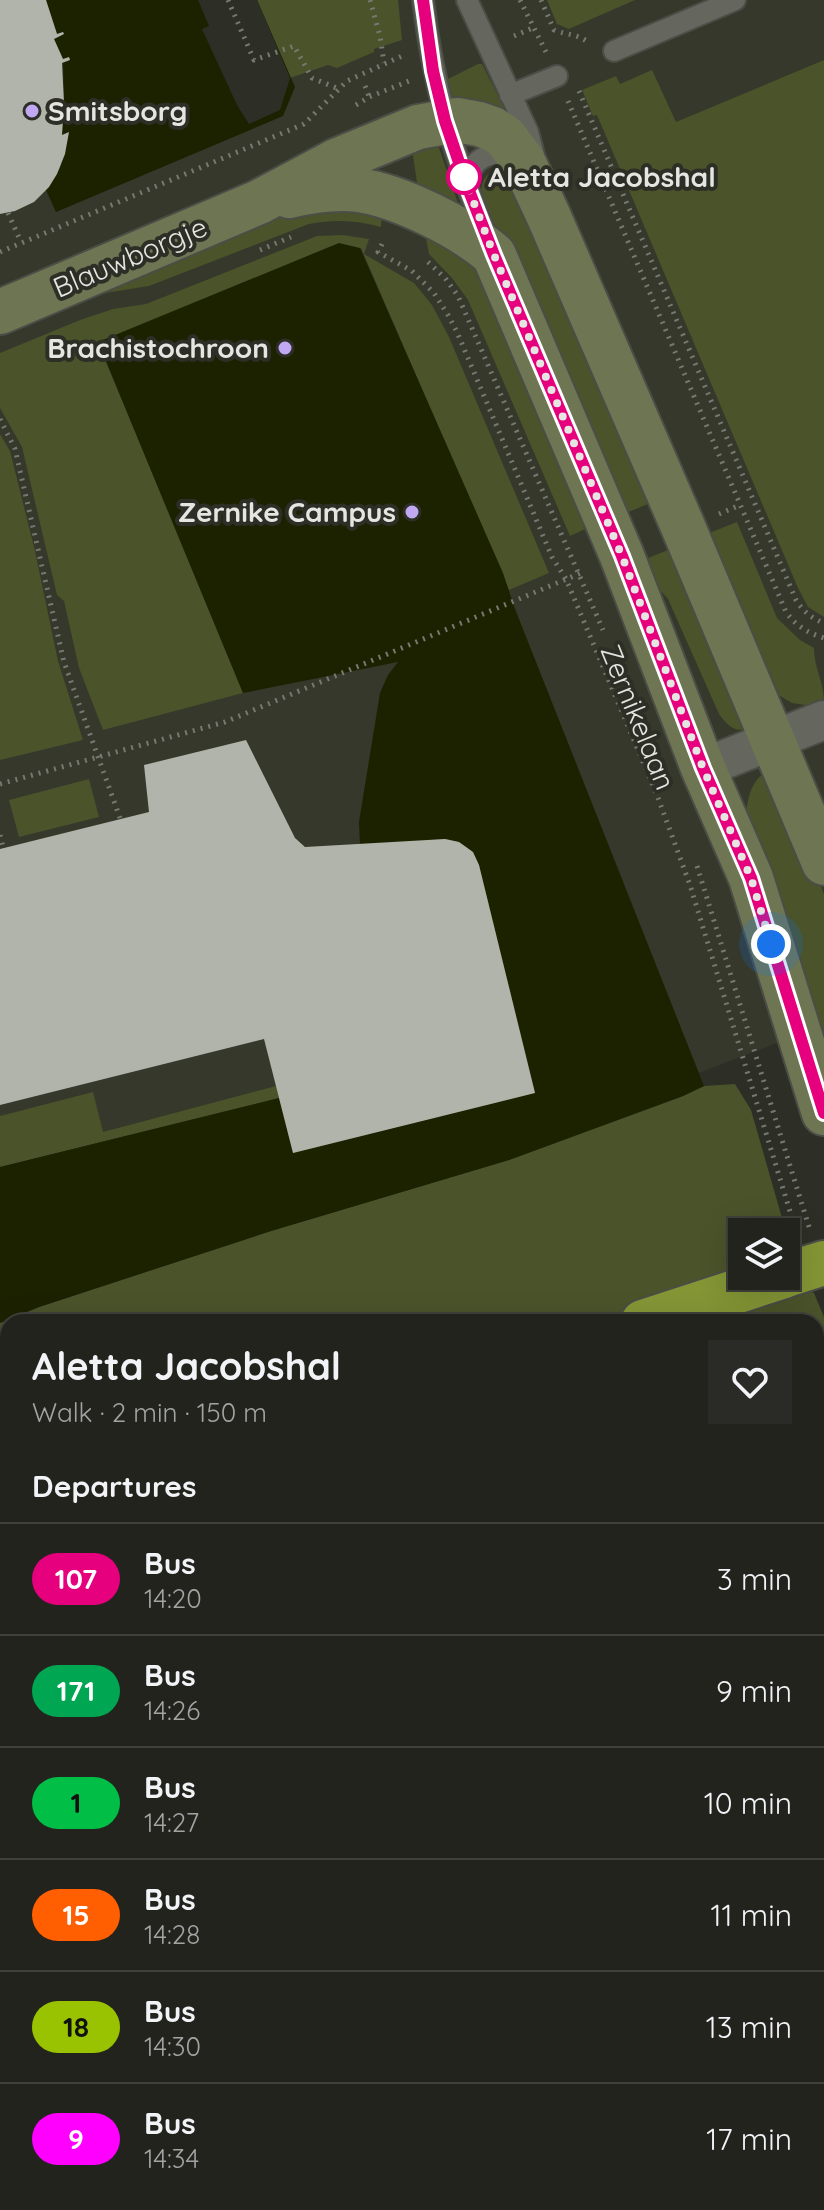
<!DOCTYPE html>
<html lang="en">
<head>
<meta charset="utf-8">
<style>
	:root { --surface:#22231d; --page:#2a2b26; --text:#f1f3f6; --muted:#a2a4a4; --line:#3f403b }
	body { margin:0; font-family:Quicksand,sans-serif; background:var(--page); color:var(--text); height:100vh; display:flex; flex-direction:column; font-size:30px; white-space:nowrap }
	* { box-sizing:border-box; margin:0 }
	p { font-size:26px; color:var(--muted) }
	.icon { flex:none; width:44px; height:44px; fill:none; stroke:currentColor; stroke-width:2; stroke-linecap:round; stroke-linejoin:round }
	.map { position:relative; flex:1; overflow:hidden }
	.panel { position:absolute; left:0px; top:1314px; width:824px; height:896px; display:flex; flex-direction:column; background:var(--surface); border-radius:24px 24px 0 0; box-shadow:0 8px 32px #0002,0 0 0 2px var(--line) }
	.panel>* { flex:none }
	.badge { padding:0 16px; border-radius:26px; font-size:28px; line-height:52px }
	.controls { position:absolute; left:728px; top:1218px; display:grid; gap:16px }
	.controls a { display:grid; place-items:center; width:72px; height:72px; border-radius:0px; background:var(--surface); box-shadow:0 8px 32px #0002,0 0 0 2px var(--line); font-size:40px }
	.you { position:absolute; width:40px; height:40px; margin:-20px; border:6px solid #fff; border-radius:50%; background:#1a73e8; box-shadow:0 0 0 12px #1a73e833 }
	.map>.badge { position:absolute; translate:-50% -50%; box-shadow:0 0 0 4px #fff }
	h2 { padding:0 32px; font-size:30px; line-height:72px }
	.round { display:grid; place-items:center; flex:none; width:84px; height:84px; border-radius:0px; background:var(--page) }
	.summary { display:flex; align-items:center; justify-content:space-between; height:136px; padding:0 32px }
	h1 { font-size:38px; font-weight:700; line-height:60px }
	ul { padding:0; list-style:none }
	li { display:flex; align-items:center; gap:24px; height:112px; padding:0 32px; border-top:2px solid var(--line) }
	li div { flex:1 }
	li b { display:block; font-size:30px }
	li em { font-style:normal }
	li .badge { min-width:88px; font-weight:700; text-align:center }
	.map>svg:first-child { display:block }
	.built { fill:#35382a }
	.green { fill:#4a532a }
	.water { fill:#1c2200 }
	.pier { fill:#2d2f27 }
	.building { fill:#b1b4aa }
	.lines { fill:none; stroke-linecap:round; stroke-linejoin:round }
	.lane-casing { stroke:#4b4d46; stroke-width:24 }
	.street-casing { stroke:#4b4d46; stroke-width:42 }
	.secondary-casing { stroke:#4b4d46; stroke-width:48 }
	.highway-casing { stroke:#4b4d46; stroke-width:48 }
	.path { stroke:#767871; stroke-width:5; stroke-dasharray:2 6; stroke-linecap:butt }
	.lane { stroke:#65675f; stroke-width:20 }
	.street { stroke:#65675f; stroke-width:38 }
	.secondary { stroke:#6e7552; stroke-width:44 }
	.highway { stroke:#839535; stroke-width:44 }
	.line-casing { stroke:#fff; stroke-width:18 }
	.line { stroke:#e6007e; stroke-width:12 }
	.walk { stroke:#e5e6e1; stroke-width:8; stroke-dasharray:0 14.4 }
	.poi-dot { fill:#c1a8f3; stroke:#2d2f27; stroke-width:3 }
	.stop-dot { fill:#fff; stroke:#e6007e; stroke-width:4 }
	.labels { text-anchor:middle; stroke-width:8; stroke-linejoin:round; paint-order:stroke }
	.poi-label { font-size:28px; font-weight:bold; fill:#e5e6e1; stroke:#2d2f27; text-anchor:end }
	.stop-label { font-size:28px; font-weight:bold; fill:#e5e6e1; stroke:#2d2f27; text-anchor:start }
	.street-label { font-size:28px; fill:#e5e6e1; stroke:#2d2f27 }
</style>
</head>
<body>
<div class="map">
<svg width="824" height="2210" viewBox="0 0 824 2210">
	<rect width="100%" height="100%" fill="#2d2f27"/>
	<polygon class="built" points="0,0 824,0 824,1025 675,1082 0,1292"/>
	<g class="green">
		<polygon points="257,0 398,0 402,40 374,49 374,52 337,68 328,65 290,78"/>
		<polygon points="547,0 635,0 569,29 557,24"/>
		<polygon points="824,60 824,617 808,607 798,588 597,115 593,116 582,90 616,76 620,84 652,70 676,122"/>
		<polygon points="478,64 482,64 507,113 452,106 446,80"/>
		<polygon points="435,144 439,148 459,206 419,196 412,149"/>
		<path d="M502,168l9,1 147,331 -42,17 -134,-319c-3,-16 3,-26 20,-30z"/>
		<path d="M299,210l83,1 -1,16c-24,-7 -47,-8 -72,-3l-160,62 -44,7v-2l169,-73z"/>
		<polygon points="425,233 483,269 594,525 570,536 468,300 452,278 429,254"/>
		<polygon points="343,235 369,239 364,254 414,283 432,305 449,337 549,573 509,590 361,248 98,342 243,693 103,730 79,668 64,601 57,595 22,447 0,408 0,353 80,320 113,309 146,304 317,236"/>
		<polygon points="0,434 10,451 35,551 58,661 83,740 0,760"/>
		<path d="M737,522l40,96 23,22 14,8c0,20 10,34 10,54l-19,3 -13,-2 -24,-14 -69,-152z"/>
		<path d="M678,546l70,181c-12,8 -22,-3 -29,-13l-51,-115 -24,-27 -6,-10z"/>
		<path d="M774,769l50,125v177l-78,-250c0,-20 5,-47 28,-52z"/>
		<polygon points="89,779 99,817 19,837 9,800"/>
		<polygon points="735,1084 751,1110 786,1232 742,1232 742,1273 601,1322 8,1322 8,1522 0,1525 0,1323 39,1307 271,1231 509,1160 683,1096 704,1086"/>
		<polygon points="276,1086 279,1098 0,1167 0,1116 93,1092 103,1132"/>
		<polygon points="798,1286 814,1293 824,1317 824,1413 816,1415 816,1322 692,1322"/>
		<polygon points="824,1539 824,1623 816,1624 816,1542"/>
		<polygon points="824,1678 824,1770 816,1773 816,1680"/>
		<polygon points="8,1824 8,2025 0,2027 0,1826"/>
		<polygon points="821,1983 824,1994 824,2135 816,2109 816,1985"/>
		<polygon points="115,2202 349,2202 347,2210 117,2210"/>
	</g>
	<g class="water">
		<polygon points="46,0 257,0 295,87 283,116 56,212 46,190 60,168 68,133 62,135 64,103 63,59 54,39 64,34 63,32 57,34"/>
		<path d="M339,243l21,5 143,325 12,36 189,477 -21,10 -174,64 -238,71 -232,76 -39,16v-156l279,-69 14,55 242,-61 -56,-227c-6,-16 -17,-24 -34,-26l-85,7 -1,-24 21,-129 8,-18 10,-13 -155,31 -145,-351z"/>
	</g>
	<polygon class="pier" points="198,0 257,0 290,78 280,110 249,124 237,105 202,29 209,26"/>
	<g class="building">
		<polygon points="0,0 46,0 57,34 63,32 64,34 54,39 63,59 69,57 70,60 62,63 64,103 62,135 69,132 65,154 57,174 49,187 34,202 15,211 0,214"/>
		<polygon points="246,740 295,838 305,847 445,839 459,842 473,852 479,865 535,1093 293,1153 264,1039 0,1105 0,849 149,812 144,765"/>
		<polygon points="8,2024 8,2096 0,2098 0,2027"/>
		<polygon points="356,2202 427,2202 425,2210 355,2210"/>
		<polygon points="641,2202 783,2202 786,2210 617,2210"/>
	</g>
	<g class="lines">
		<g class="lane-casing">
			<g id="lane">
				<path d="M423,0c10,87 32,161 66,242"/>
				<polyline points="467,0 528,132 534,155"/>
				<polyline points="614,51 735,0"/>
				<polyline points="510,95 557,76"/>
				<path d="M466,183c7,-27 25,-34 50,-25"/>
				<polyline points="5,2117 8,2129"/>
				<polyline points="27,2202 30,2210"/>
				<polyline points="455,2210 457,2202"/>
			</g>
		</g>
		<g class="street-casing">
			<g id="street">
				<polyline points="703,768 824,720"/>
				<polyline points="816,1964 824,1962"/>
				<polyline points="565,2210 567,2202"/>
			</g>
		</g>
		<g class="secondary-casing">
			<g id="secondary">
				<path d="M289,196c22,-5 46,-9 69,-6 42,6 104,37 136,65l128,301 81,212 48,110 73,235"/>
				<polyline points="0,312 259,202 338,160 418,127 457,120 479,124 493,129 505,137 523,161 549,217 684,529 824,863"/>
			</g>
		</g>
		<g class="highway-casing">
			<g id="highway">
				<polyline points="786,1275 824,1263"/>
				<polyline points="643,1322 784,1276"/>
				<polyline points="816,1449 824,1447"/>
				<polyline points="816,1504 824,1502"/>
				<polyline points="0,1548 8,1544"/>
				<polyline points="816,1650 824,1648"/>
				<polyline points="0,1659 8,1657"/>
				<polyline points="0,1716 8,1714"/>
				<polyline points="0,1805 8,1804"/>
			</g>
		</g>
		<g class="path">
			<polyline points="228,0 254,60 294,46 312,78 339,89"/>
			<polyline points="370,0 380,36 384,63"/>
			<polyline points="520,0 546,52"/>
			<path d="M541,0l13,30c13,5 23,4 34,12"/>
			<polyline points="514,36 535,27"/>
			<polyline points="365,86 370,99"/>
			<path d="M579,91l217,509c7,11 15,18 28,23"/>
			<path d="M568,101l218,511c10,14 22,21 38,26"/>
			<polyline points="356,105 369,97 409,81"/>
			<polyline points="8,213 21,242"/>
			<polyline points="382,244 378,252 412,271 434,293 448,315 457,332 552,557 566,579 657,795 690,885 796,1231"/>
			<polyline points="260,250 291,237"/>
			<polyline points="0,252 304,124 347,81 402,56"/>
			<polyline points="428,262 445,278 458,296 603,630"/>
			<polyline points="0,419 15,449 64,662 120,818"/>
			<polyline points="719,514 740,505"/>
			<polyline points="0,784 225,722 581,573"/>
			<polyline points="0,835 3,847"/>
			<polyline points="697,866 809,1227"/>
			<polyline points="816,1733 824,1731"/>
			<polyline points="0,1974 8,1972"/>
			<polyline points="206,2210 213,2202"/>
		</g>
		<use href="#lane" class="lane"/>
		<use href="#street" class="street"/>
		<use href="#secondary" class="secondary"/>
		<use href="#highway" class="highway"/>
	</g>
	<g class="lines">
		<g class="line-casing">
			<polyline id="line" points="423,0 433,71 445,121 466,183 494,255 622,556 703,768 751,878 824,1113"/>
		</g>
		<use href="#line" class="line"/>
		<polyline class="walk" points="464,177 494,255 622,556 703,768 751,878 771,944"/>
	</g>
	<g class="poi-dot">
		<circle cx="32" cy="111" r="8"/>
		<circle cx="285" cy="348" r="8"/>
		<circle cx="412" cy="512" r="8"/>
	</g>
	<circle class="stop-dot" cx="464" cy="177" r="16"/>
	<g class="labels">
		<g class="poi-label">
			<text x="48" y="121" text-anchor="start">Smitsborg</text>
			<text x="269" y="358">Brachistochroon</text>
			<text x="396" y="522">Zernike Campus</text>
		</g>
		<g class="stop-label">
			<text x="488" y="187">Aletta Jacobshal</text>
		</g>
		<g class="street-label">
			<text transform="translate(130 257) rotate(-23)" y="10">Blauwborgje</text>
			<text transform="translate(638 717) rotate(68)" y="10">Zernikelaan</text>
		</g>
	</g>
</svg>
<div class="controls">
<a><svg class="icon" aria-label="layers" viewBox="0 0 24 24"><path d="M12 4l9 5-9 5-9-5zM3 14l9 5 9-5"/></svg></a>
</div>
<div class="you" style="left:771px;top:944px"></div>
<section class="panel">
<div class="summary"><div><h1>Aletta Jacobshal</h1><p>Walk · 2 min · 150 m</p></div><a class="round"><svg class="icon" aria-label="heart" viewBox="0 0 24 24"><path d="M12 20l-8-8c-3-5 5-10 8-4 3-6 11-1 8 4z"/></svg></a></div>
<h2>Departures</h2>
<ul>
<li><span class="badge" style="background:#e6007e;color:#fff">107</span><div><b>Bus</b><p>14:20</p></div><em>3 min</em></li>
<li><span class="badge" style="background:#00a651;color:#fff">171</span><div><b>Bus</b><p>14:26</p></div><em>9 min</em></li>
<li><span class="badge" style="background:#00be46;color:#111">1</span><div><b>Bus</b><p>14:27</p></div><em>10 min</em></li>
<li><span class="badge" style="background:#ff5f00;color:#fff">15</span><div><b>Bus</b><p>14:28</p></div><em>11 min</em></li>
<li><span class="badge" style="background:#99c200;color:#111">18</span><div><b>Bus</b><p>14:30</p></div><em>13 min</em></li>
<li><span class="badge" style="background:#f0f;color:#fff">9</span><div><b>Bus</b><p>14:34</p></div><em>17 min</em></li>
</ul>
</section>
</div>
</body>
</html>
